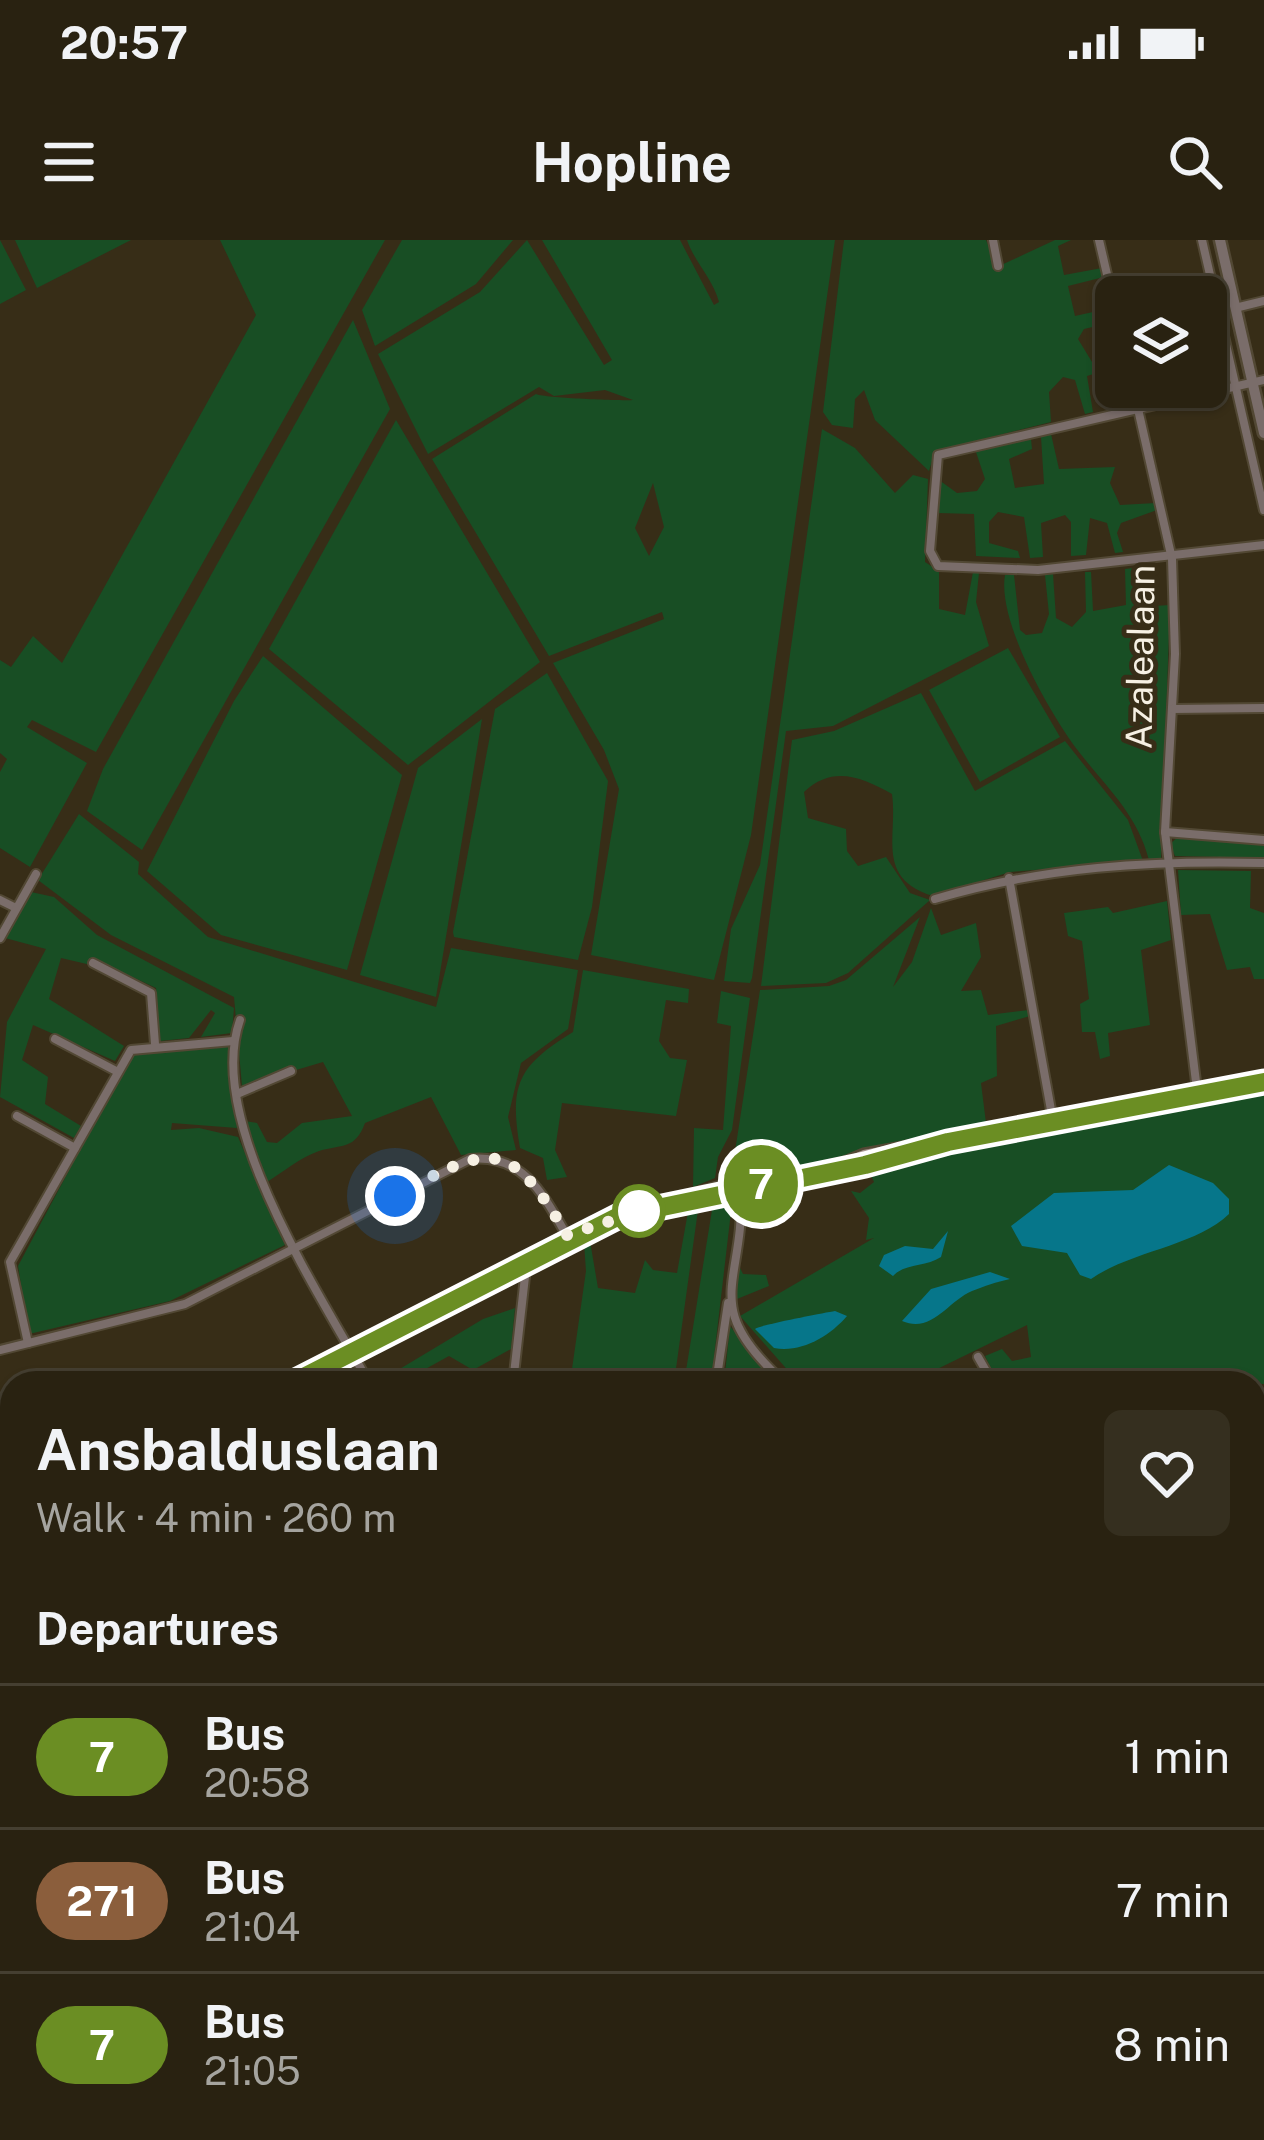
<!DOCTYPE html>
<html lang="en">
<head>
<meta charset="utf-8">
<style>
	:root { --surface:#292211; --page:#352f1f; --text:#f1f3f6; --muted:#a5a49f; --line:#453f31 }
	body { margin:0; font-family:"Public Sans",sans-serif; background:var(--page); color:var(--text); height:100vh; display:flex; flex-direction:column; font-size:45px; white-space:nowrap }
	* { box-sizing:border-box; margin:0 }
	p { font-size:39px; color:var(--muted) }
	.icon { flex:none; width:66px; height:66px; fill:none; stroke:currentColor; stroke-width:2; stroke-linecap:round; stroke-linejoin:round }
	.map { position:relative; flex:1; overflow:hidden }
	.sheet { position:absolute; left:0px; top:1131px; width:1266px; height:771px; display:flex; flex-direction:column; background:var(--surface); border-radius:36px 36px 0 0; box-shadow:0 3px 9px #0004,0 0 0 3px var(--line) }
	.sheet>* { flex:none }
	.badge { padding:0 24px; border-radius:39px; font-size:42px; line-height:78px }
	.controls { position:absolute; left:1095px; top:36px; display:grid; gap:24px }
	.controls a { display:grid; place-items:center; width:132px; height:132px; border-radius:18px; background:var(--surface); box-shadow:0 3px 9px #0004,0 0 0 3px var(--line); font-size:60px }
	.you { position:absolute; width:60px; height:60px; margin:-30px; border:9px solid #fff; border-radius:50%; background:#1a73e8; box-shadow:0 0 0 18px #1a73e833 }
	.map>.badge { position:absolute; translate:-50% -50%; box-shadow:0 0 0 6px #fff }
	h2 { padding:0 36px; font-size:45px; line-height:108px }
	.round { display:grid; place-items:center; flex:none; width:126px; height:126px; border-radius:18px; background:var(--page) }
	.head { display:flex; align-items:center; justify-content:space-between; height:204px; padding:0 36px }
	h1 { font-size:57px; font-weight:700; line-height:90px }
	ul { padding:0; list-style:none }
	li { display:flex; align-items:center; gap:36px; height:144px; padding:0 36px; border-top:3px solid var(--line) }
	li div { flex:1 }
	li b { display:block; font-size:45px }
	li em { font-style:normal }
	li .badge { min-width:132px; font-weight:700; text-align:center }
	.status { display:flex; justify-content:space-between; align-items:center; height:84px; padding:0 60px; background:var(--surface); direction:ltr }
	.status svg { height:33px; fill:currentColor }
	header { display:flex; justify-content:space-between; align-items:center; height:156px; padding:0 36px; background:var(--surface); font-size:54px; font-weight:700 }
	.map>svg:first-child { display:block }
	.green { fill:#184e24; fill-rule:evenodd }
	.water { fill:#06768a }
	.lines { fill:none; stroke-linecap:round; stroke-linejoin:round }
	.minor-casing { stroke:#524834; stroke-width:12 }
	.tertiary-casing { stroke:#524834; stroke-width:15 }
	.secondary-casing { stroke:#524834; stroke-width:15 }
	.minor { stroke:#7a6d6a; stroke-width:8 }
	.tertiary { stroke:#7a6d6a; stroke-width:10 }
	.secondary { stroke:#a4908b; stroke-width:10 }
	.line-casing { stroke:#fff; stroke-width:27 }
	.line { stroke:#6b8e23; stroke-width:18 }
	.walk { stroke:#f6f0e3; stroke-width:12; stroke-dasharray:0 21.6 }
	.stop-dot { fill:#fff; stroke:#6b8e23; stroke-width:6 }
	.labels { text-anchor:middle; stroke-width:10; stroke-linejoin:round; paint-order:stroke }
	.street-label { font-size:36px; fill:#f6f0e3; stroke:#372d17 }
</style>
</head>
<body>
<div class="status"><b>20:57</b><svg viewBox="0 0 49 12"><path d="M0 12V9h3v3zM5 12V6h3v6zM10 12V3h3v9zM15 12V0h3v12zM26 1h20v11H26zM47 4h2v5h-2z"/></svg></div>
<header><svg class="icon" aria-label="menu" viewBox="0 0 24 24"><path d="M4 6h16M4 12h16M4 18h16"/></svg>Hopline<svg class="icon" aria-label="search" viewBox="0 0 24 24"><circle cx="10" cy="10" r="6"/><path d="M15 15l6 6"/></svg></header>
<div class="map">
<svg width="1264" height="1900" viewBox="0 0 1264 1900">
	<rect width="100%" height="100%" fill="#372d17"/>
	<g class="green">
		<polygon points="0,0 26,50 0,64"/>
		<polygon points="15,0 131,0 37,48"/>
		<polygon points="220,0 385,0 96,512 32,480 27,487 87,523 30,627 0,608 0,532 7,519 0,513 0,420 11,427 33,396 62,423 256,75"/>
		<polygon points="402,0 513,0 476,44 375,106 362,70"/>
		<path d="M527,0l77,125 8,-5 -70,-120h138l34,65 5,-3c-6,-23 -24,-39 -32,-62h148l-84,595 -37,145 -123,-25 28,-166 -15,-39 -51,-87 111,-44 -2,-7 -113,44 -117,-197 104,-65c7,4 91,7 97,6l-28,-10 -51,6 -15,-9 -111,67 -50,-100 102,-62zM653,243l11,44 -15,29 -14,-28z"/>
		<polygon points="844,0 986,0 997,27 1055,0 1071,0 1058,6 1064,35 1102,28 1104,37 1068,46 1075,76 1111,68 1114,82 1084,89 1078,99 1092,122 1116,118 1116,127 1087,136 1093,172 1085,174 1075,140 1063,137 1049,152 1051,182 935,211 929,231 875,180 864,150 855,159 853,188 832,185 823,172"/>
		<polygon points="353,80 390,169 142,610 87,571 103,529"/>
		<polygon points="396,180 540,422 408,525 269,409"/>
		<polygon points="822,189 855,208 895,253 913,235 928,239 925,322 939,331 939,369 965,375 973,332 979,333 976,362 989,406 833,486 786,491 752,738 750,743 724,741 731,689 760,625"/>
		<polygon points="1051,194 1059,229 1115,227 1110,243 1120,265 1156,263 1157,270 1121,283 1117,293 1123,312 1115,313 1107,283 1090,278 1086,315 1071,316 1071,282 1065,275 1041,283 1043,317 1030,318 1024,277 998,272 989,282 989,303 1018,311 1020,318 976,316 974,274 938,273 939,240 957,253 977,251 985,239 976,212 1031,199 1032,209 1009,219 1015,248 1044,244 1041,197"/>
		<path d="M1133,328l4,39 33,-2 -9,254 -12,1c-12,-46 -42,-72 -70,-108 -29,-38 -82,-131 -74,-177h9l6,55 6,5 16,-2 7,-19 -4,-39 8,-1 3,44 16,9 14,-15 -1,-40h6l2,39 33,-6 -1,-36z"/>
		<polygon points="1008,408 1060,497 980,542 929,450"/>
		<polygon points="263,416 402,535 347,730 221,695 147,631 234,461"/>
		<polygon points="547,433 608,541 592,667 578,720 454,697 453,692 495,469"/>
		<path d="M921,453l54,98 90,-50 63,79 15,41 -133,11 -77,24c-58,-18 -35,-59 -41,-102 -31,-17 -59,-29 -88,-2l4,26 38,11 1,22 11,15 28,-9 24,36 20,7 -82,73 -22,10 -65,3 31,-246 42,-9z"/>
		<polygon points="482,479 436,757 360,735 418,528"/>
		<path d="M79,574l60,48 -1,12 70,63 228,70 15,-59 127,22 -10,59 -47,34 -13,54 8,33 -55,5 -30,-58 -66,26c-10,27 -23,21 -46,28 -18,6 -36,21 -52,31l-23,-61 13,2 10,19 10,1 25,-20 50,-7 -29,-54 -81,24 -8,-89 -123,-62 -73,-55z"/>
		<polygon points="1178,597 1264,605 1264,618 1175,616 1170,604"/>
		<polygon points="1178,630 1251,631 1250,668 1264,673 1264,739 1254,739 1250,727 1227,730 1210,674 1181,675"/>
		<polygon points="31,652 54,657 97,695 234,768 232,793 201,797 215,773 211,770 189,798 160,801 156,748 94,719 91,725 61,718 49,759 124,806 115,821 33,785 22,820 48,837 45,864 81,886 74,898 0,857 7,782 46,709 5,698"/>
		<polygon points="1167,661 1171,700 1141,710 1150,785 1108,793 1110,816 1100,819 1095,792 1082,792 1080,764 1089,759 1082,701 1068,696 1064,673 1108,667 1113,673"/>
		<polygon points="931,668 941,695 976,683 981,717 961,751 981,750 988,775 1029,770 1030,776 996,786 997,836 981,843 986,883 759,935 731,937 760,750 829,746 846,740 920,677 893,747 912,722"/>
		<path d="M583,730l106,19 -1,14 -22,-3 -7,41 11,17 17,2 -11,56 -114,-13 -7,47 12,27 -20,3 -4,-22 -23,-10c-11,-64 -2,-82 53,-116z"/>
		<polygon points="721,751 750,758 732,890 718,917 715,938 693,947 694,888 723,890 731,786 717,783"/>
		<polygon points="230,806 237,888 172,883 171,890 199,888 238,897 285,1005 170,1061 29,1094 18,1026 130,816 134,811"/>
		<polygon points="1264,854 1264,1144 1063,1143 1058,1133 1035,1143 998,1143 985,1116 1002,1109 1012,1121 1031,1117 1027,1085 921,1137 922,1143 799,1143 740,1076 874,998 866,1000 869,978 851,951 860,953 874,942 869,931 988,903"/>
		<polygon points="732,963 711,1143 684,1143 712,970"/>
		<polygon points="698,970 674,1143 570,1143 586,1031 584,1003 590,1001 598,1048 635,1053 645,1020 653,1030 677,1033 688,972"/>
		<polygon points="740,1028 743,1034 766,1035 769,1046 737,1059 732,1052"/>
		<polygon points="515,1068 511,1109 473,1130 449,1116 420,1132 426,1143 378,1142 483,1079"/>
		<polygon points="730,1086 776,1143 724,1143"/>
		<polygon points="1264,1222 1264,1480 1254,1463 1254,1226"/>
		<polygon points="0,1385 6,1396 12,1395 11,1484 0,1475"/>
		<polygon points="1264,1491 1264,1565 1254,1567 1254,1515"/>
		<polygon points="0,1628 12,1628 12,1838 0,1836"/>
		<polygon points="0,1844 12,1846 12,1890 139,1890 124,1900 2,1900"/>
		<polygon points="1254,1879 1264,1887 1264,1900 1109,1900 1110,1890 1254,1890"/>
		<polygon points="145,1890 571,1890 569,1900 137,1900"/>
		<polygon points="581,1890 789,1890 776,1900 579,1900"/>
		<polygon points="796,1890 846,1890 845,1900 784,1900"/>
		<polygon points="856,1890 981,1890 980,1900 855,1900"/>
		<polygon points="1036,1890 1103,1890 1102,1900 1041,1900"/>
	</g>
	<g class="water">
		<path d="M1169,925l44,18 16,16v15c-33,32 -98,37 -138,65l-11,-4 -13,-22 -45,-7 -11,-20 43,-33 79,-3z"/>
		<path d="M948,991l-7,26c-15,10 -36,6 -48,19l-14,-10 5,-11 21,-9 28,3z"/>
		<path d="M990,1032l20,7c-14,3 -25,7 -38,12 -24,10 -40,43 -70,30l29,-32z"/>
		<path d="M835,1071l12,5c-18,21 -46,37 -73,32l-19,-19c5,-4 68,-16 80,-18z"/>
	</g>
	<g class="lines">
		<g class="minor-casing">
			<g id="minor">
				<polyline points="993,0 998,26"/>
				<polyline points="1099,0 1116,73"/>
				<polyline points="1202,0 1264,270"/>
				<polyline points="1235,68 1264,61"/>
				<polyline points="1264,140 938,215 930,311 938,326 1038,330 1264,305"/>
				<polyline points="1133,147 1172,319 1175,414 1165,592 1198,858"/>
				<polyline points="1172,469 1264,468"/>
				<polyline points="1165,592 1264,600"/>
				<polyline points="1009,638 1053,881"/>
				<path d="M935,659c108,-32 216,-39 329,-36"/>
				<polyline points="0,660 16,668"/>
				<polyline points="0,698 36,634"/>
				<polyline points="93,723 151,753 155,804"/>
				<path d="M240,780c-36,101 80,274 129,363"/>
				<polyline points="55,799 118,832"/>
				<polyline points="237,854 291,831"/>
				<polyline points="17,876 75,908"/>
				<path d="M741,950c4,96 -44,114 44,193"/>
				<polyline points="28,1103 10,1022 131,810 233,801"/>
				<path d="M0,1110l185,-46 285,-145c55,-6 75,39 100,82"/>
				<polyline points="978,1117 993,1143"/>
				<polyline points="513,1143 527,1019"/>
				<polyline points="716,1143 728,1063"/>
				<polyline points="0,1199 12,1215"/>
				<polyline points="1254,1223 1264,1218"/>
				<polyline points="0,1545 12,1538"/>
				<polyline points="1254,1656 1264,1667"/>
				<polyline points="1254,1775 1264,1786"/>
			</g>
		</g>
		<g class="tertiary-casing">
			<polyline id="tertiary" points="1220,0 1264,193"/>
		</g>
		<g class="secondary-casing">
			<g id="secondary">
				<polyline points="831,929 864,915 1264,842"/>
				<polyline points="693,960 896,915"/>
				<polyline points="292,1143 591,983 721,947 741,949"/>
				<polyline points="0,1296 12,1290"/>
			</g>
		</g>
		<use href="#minor" class="minor"/>
		<use href="#tertiary" class="tertiary"/>
		<use href="#secondary" class="secondary"/>
	</g>
	<g class="lines">
		<g class="line-casing">
			<polyline id="line" points="292,1143 619,976 865,925 948,902 1264,842"/>
		</g>
		<use href="#line" class="line"/>
		<path class="walk" d="M395,956c96,-52 113,-60 172,39l84,-27 -12,3"/>
	</g>
	<circle class="stop-dot" cx="639" cy="971" r="24"/>
	<g class="labels">
		<g class="street-label">
			<text transform="translate(1140 417) rotate(-89)" y="13">Azalealaan</text>
		</g>
	</g>
</svg>
<div class="controls">
<a><svg class="icon" aria-label="layers" viewBox="0 0 24 24"><path d="M12 4l9 5-9 5-9-5zM3 14l9 5 9-5"/></svg></a>
</div>
<div class="you" style="left:395px;top:956px"></div>
<b class="badge" style="left:761px;top:944px;background:#6b8e23;color:#fff">7</b>
<section class="sheet">
<div class="head"><div><h1>Ansbalduslaan</h1><p>Walk · 4 min · 260 m</p></div><a class="round"><svg class="icon" aria-label="heart" viewBox="0 0 24 24"><path d="M12 20l-8-8c-3-5 5-10 8-4 3-6 11-1 8 4z"/></svg></a></div>
<h2>Departures</h2>
<ul>
<li><span class="badge" style="background:#6b8e23;color:#fff">7</span><div><b>Bus</b><p>20:58</p></div><em>1 min</em></li>
<li><span class="badge" style="background:#8b5e3c;color:#fff">271</span><div><b>Bus</b><p>21:04</p></div><em>7 min</em></li>
<li><span class="badge" style="background:#6b8e23;color:#fff">7</span><div><b>Bus</b><p>21:05</p></div><em>8 min</em></li>
</ul>
</section>
</div>
</body>
</html>
